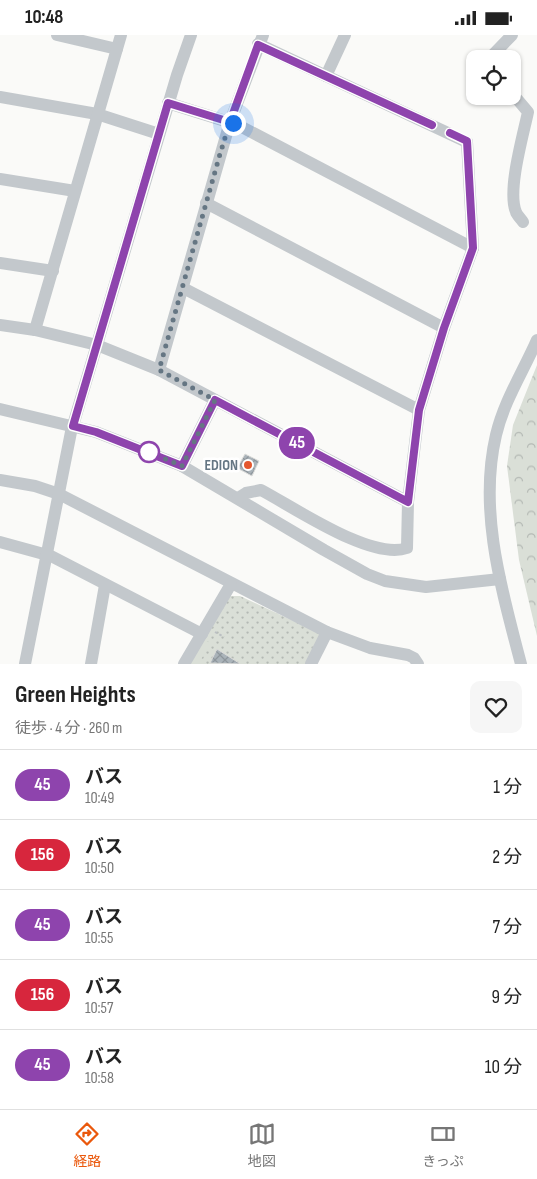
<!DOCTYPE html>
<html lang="ja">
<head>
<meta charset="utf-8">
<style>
	:root { --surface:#fff; --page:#f6f6f6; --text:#222; --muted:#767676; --line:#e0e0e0; --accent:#ea580c }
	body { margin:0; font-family:"Sofia Sans Condensed","Noto Sans JP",sans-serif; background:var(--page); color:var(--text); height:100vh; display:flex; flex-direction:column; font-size:19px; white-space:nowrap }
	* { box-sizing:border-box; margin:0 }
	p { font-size:16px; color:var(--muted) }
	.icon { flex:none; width:28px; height:28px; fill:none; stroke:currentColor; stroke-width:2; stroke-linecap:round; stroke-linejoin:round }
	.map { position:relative; height:629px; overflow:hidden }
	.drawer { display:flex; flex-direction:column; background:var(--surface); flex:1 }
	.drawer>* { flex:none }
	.badge { padding:0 10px; border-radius:16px; font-size:18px; line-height:32px }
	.controls { position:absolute; left:466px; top:15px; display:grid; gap:10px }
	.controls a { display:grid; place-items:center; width:55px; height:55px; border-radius:10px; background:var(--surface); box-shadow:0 1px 4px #0004; font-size:25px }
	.you { position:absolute; width:25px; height:25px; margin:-12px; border:4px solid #fff; border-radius:50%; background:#1a73e8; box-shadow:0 0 0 8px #1a73e833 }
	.map>.badge { position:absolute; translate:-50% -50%; box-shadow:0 0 0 2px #fff }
	.round { display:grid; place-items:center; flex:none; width:52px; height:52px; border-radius:10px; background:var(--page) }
	.headline { display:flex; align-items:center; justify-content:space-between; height:85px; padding:0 15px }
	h1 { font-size:24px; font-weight:700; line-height:38px }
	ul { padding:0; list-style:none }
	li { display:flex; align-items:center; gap:15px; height:70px; padding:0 15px; border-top:1px solid var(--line) }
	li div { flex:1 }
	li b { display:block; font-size:19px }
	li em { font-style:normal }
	li .badge { min-width:55px; font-weight:700; text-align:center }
	.status { display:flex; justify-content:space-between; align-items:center; height:35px; padding:0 25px; background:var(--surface); direction:ltr }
	.status svg { height:14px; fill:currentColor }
	.tab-bar { display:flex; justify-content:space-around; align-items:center; height:70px; border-top:1px solid var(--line); background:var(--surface); font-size:14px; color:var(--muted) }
	.tab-bar a { display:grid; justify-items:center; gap:2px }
	.tab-bar .on { color:var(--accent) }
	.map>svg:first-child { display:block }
	.grass { fill:url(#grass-dots) }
	.forest { fill:url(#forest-crowns) }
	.garden { fill:#dadfd7 }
	.building { fill:url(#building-cross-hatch); stroke:#dcdcda }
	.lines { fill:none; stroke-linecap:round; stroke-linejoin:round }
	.path { stroke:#bbbfc2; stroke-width:2; stroke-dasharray:2.5 2.5; stroke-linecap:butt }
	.minor { stroke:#c3c8cc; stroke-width:12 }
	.line-casing { stroke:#fff; stroke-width:11 }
	.line { stroke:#8e44ad; stroke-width:8 }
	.walk { stroke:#657683; stroke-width:5; stroke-dasharray:0 9 }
	.stop-dot { fill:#fff; stroke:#8e44ad; stroke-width:2.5 }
	.poi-dot { fill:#e4572e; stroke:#fff; stroke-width:2 }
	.labels { text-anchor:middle; stroke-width:5; stroke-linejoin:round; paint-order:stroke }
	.poi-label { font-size:15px; font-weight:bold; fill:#657683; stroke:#fff; text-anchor:end }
</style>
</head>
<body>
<div class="status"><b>10:48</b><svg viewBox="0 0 49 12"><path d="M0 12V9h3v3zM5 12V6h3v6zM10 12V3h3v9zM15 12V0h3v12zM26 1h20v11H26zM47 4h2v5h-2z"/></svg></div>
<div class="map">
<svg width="537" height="629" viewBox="0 0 537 629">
	<defs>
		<pattern id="grass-dots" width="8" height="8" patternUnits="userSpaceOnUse" patternTransform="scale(1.25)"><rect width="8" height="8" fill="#dadfd7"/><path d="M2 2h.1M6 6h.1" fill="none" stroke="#b4b9b4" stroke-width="1.8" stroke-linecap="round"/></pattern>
		<pattern id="forest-crowns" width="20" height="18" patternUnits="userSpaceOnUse" patternTransform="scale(1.25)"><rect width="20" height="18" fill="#dadfd7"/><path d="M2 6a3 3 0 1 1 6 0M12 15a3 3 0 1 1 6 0" fill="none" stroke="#b4b9b4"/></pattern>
		<pattern id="building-cross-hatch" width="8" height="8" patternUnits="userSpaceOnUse" patternTransform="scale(1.25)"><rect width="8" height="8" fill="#aab3b9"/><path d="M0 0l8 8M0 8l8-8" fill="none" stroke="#8e969c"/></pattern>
	</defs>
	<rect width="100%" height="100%" fill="#fafaf8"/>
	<polygon class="grass" points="230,561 240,561 319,598 321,604 308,629 190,629"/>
	<polygon class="forest" points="537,330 537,601 519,525 507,431 513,390"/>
	<polygon class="garden" points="204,605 211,608 200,626 204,629 190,629"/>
	<g class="building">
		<polygon points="245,419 259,426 252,441 237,433"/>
		<polygon points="217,614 239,628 239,629 210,628"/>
	</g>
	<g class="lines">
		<polyline class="path" points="215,597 224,602"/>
		<g class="minor">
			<polyline points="57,0 117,14"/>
			<polyline points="489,24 512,0"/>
			<polyline points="326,41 345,0"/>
			<path d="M512,58l16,19c-5,24 -21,79 -12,100 1,3 5,7 7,10"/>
			<polyline points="0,62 97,79 159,99"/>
			<polyline points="168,68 238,90 473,213"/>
			<polyline points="0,144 75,156"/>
			<polyline points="206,168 444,293"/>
			<polyline points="0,228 53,236"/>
			<polyline points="183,253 419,375"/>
			<polyline points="0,290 35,295 97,310 159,335 408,467"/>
			<polyline points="35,295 121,0"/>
			<polyline points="159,335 230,87 263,0"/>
			<polyline points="0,374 96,397 182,431 324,515 367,539 385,546 426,552 500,544"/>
			<polyline points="182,431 215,365"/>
			<polyline points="0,445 35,451 59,459 327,597 370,613 408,620 414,623 418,629"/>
			<path d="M238,463l8,-5 15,-3c34,18 111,71 146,58l1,-46 11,-92 25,-82 29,-80 -6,-106 -209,-98"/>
			<polyline points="0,507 51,521 202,599"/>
			<polyline points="25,629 71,397 177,40 191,0"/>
			<polyline points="91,629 105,550"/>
			<polyline points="184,629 231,549"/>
			<polyline points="311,629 327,597"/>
			<path d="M521,629c-19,-73 -43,-153 -25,-229 8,-34 27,-63 41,-95"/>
		</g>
	</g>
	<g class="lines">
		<g class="line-casing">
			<polyline id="line" points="432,90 258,10 230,87 168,68 73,391 96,397 182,431 215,365 408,467 419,375 444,293 473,213 467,106 450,98"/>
		</g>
		<use href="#line" class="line"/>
		<polyline class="walk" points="149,417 182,431 215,365 159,335 220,119 230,87 233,88"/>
	</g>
	<circle class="stop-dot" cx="149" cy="417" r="10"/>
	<circle class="poi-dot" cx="248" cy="430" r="5"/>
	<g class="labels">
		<g class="poi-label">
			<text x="238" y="435">EDION</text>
		</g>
	</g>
</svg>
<div class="controls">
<a><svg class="icon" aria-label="locate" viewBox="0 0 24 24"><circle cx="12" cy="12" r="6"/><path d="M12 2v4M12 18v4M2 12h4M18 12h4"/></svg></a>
</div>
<div class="you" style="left:233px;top:88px"></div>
<b class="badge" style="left:297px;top:408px;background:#8e44ad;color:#fff">45</b>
</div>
<section class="drawer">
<div class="headline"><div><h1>Green Heights</h1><p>徒歩 · 4 分 · 260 m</p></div><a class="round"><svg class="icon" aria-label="heart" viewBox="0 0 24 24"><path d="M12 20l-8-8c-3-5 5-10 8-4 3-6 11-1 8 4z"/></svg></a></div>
<ul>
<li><span class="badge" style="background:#8e44ad;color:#fff">45</span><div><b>バス</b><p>10:49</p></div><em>1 分</em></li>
<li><span class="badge" style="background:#d7263d;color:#fff">156</span><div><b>バス</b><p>10:50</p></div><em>2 分</em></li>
<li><span class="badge" style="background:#8e44ad;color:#fff">45</span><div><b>バス</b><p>10:55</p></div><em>7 分</em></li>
<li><span class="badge" style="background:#d7263d;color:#fff">156</span><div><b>バス</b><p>10:57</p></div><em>9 分</em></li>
<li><span class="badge" style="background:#8e44ad;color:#fff">45</span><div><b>バス</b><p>10:58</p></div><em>10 分</em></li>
</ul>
</section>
<nav class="tab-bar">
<a class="on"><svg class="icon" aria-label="directions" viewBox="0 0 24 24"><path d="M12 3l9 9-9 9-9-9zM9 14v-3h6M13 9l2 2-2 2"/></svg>経路</a>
<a><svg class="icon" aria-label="map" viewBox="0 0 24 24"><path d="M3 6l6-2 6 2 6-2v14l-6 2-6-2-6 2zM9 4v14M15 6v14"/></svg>地図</a>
<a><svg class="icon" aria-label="tickets" viewBox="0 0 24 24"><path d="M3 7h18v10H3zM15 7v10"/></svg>きっぷ</a>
</nav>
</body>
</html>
